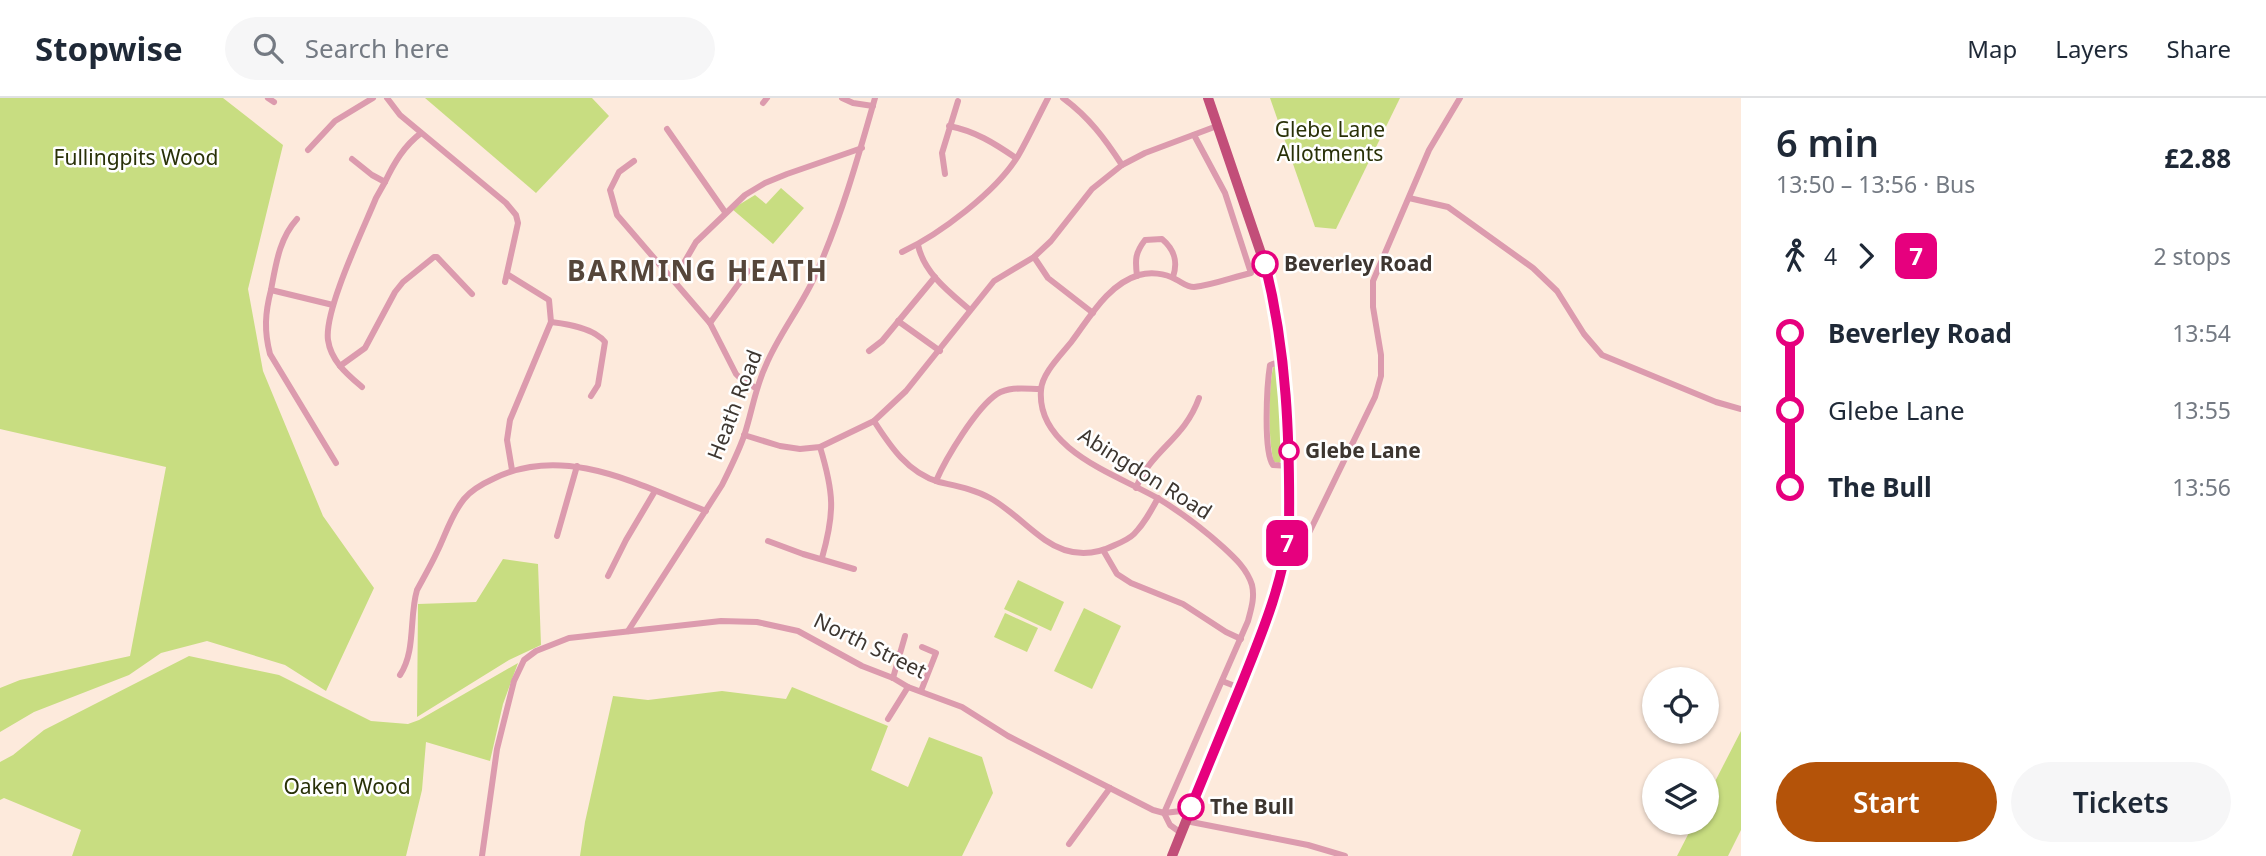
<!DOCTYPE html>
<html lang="en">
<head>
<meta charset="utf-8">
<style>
	:root { --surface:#fff; --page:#f6f6f7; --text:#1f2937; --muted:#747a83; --line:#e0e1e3; --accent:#b45309 }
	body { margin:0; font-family:"Noto Sans",sans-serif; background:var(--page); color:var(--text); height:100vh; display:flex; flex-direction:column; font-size:26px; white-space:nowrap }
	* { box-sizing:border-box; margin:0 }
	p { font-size:23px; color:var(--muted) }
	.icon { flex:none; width:38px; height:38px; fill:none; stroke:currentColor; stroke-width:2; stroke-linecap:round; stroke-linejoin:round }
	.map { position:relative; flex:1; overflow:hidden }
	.panel { display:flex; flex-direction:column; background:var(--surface); width:525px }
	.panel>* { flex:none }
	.badge { padding:0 14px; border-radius:10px; font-size:24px; line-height:46px }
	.tools { position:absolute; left:1642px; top:569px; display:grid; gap:14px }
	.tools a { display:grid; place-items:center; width:77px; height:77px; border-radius:50%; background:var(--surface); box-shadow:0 2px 5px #0004; font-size:35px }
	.map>.badge { position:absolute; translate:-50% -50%; box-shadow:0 0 0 4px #fff }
	.legs { display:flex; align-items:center; gap:10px; height:77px; padding:0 35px; font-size:23px }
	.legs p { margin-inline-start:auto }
	.summary { display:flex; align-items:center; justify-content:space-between; height:119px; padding:0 35px }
	h1 { font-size:38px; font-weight:600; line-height:52px }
	.primary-button { display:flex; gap:14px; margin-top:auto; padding:14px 35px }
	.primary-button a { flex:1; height:80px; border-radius:42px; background:var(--accent); color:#fff; font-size:28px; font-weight:600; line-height:80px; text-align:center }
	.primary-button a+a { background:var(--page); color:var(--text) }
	ul { padding:0 35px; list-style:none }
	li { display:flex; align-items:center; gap:24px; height:77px; font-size:26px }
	li i { display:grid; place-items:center; width:10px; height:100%; margin:0 9px; background:currentColor }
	li i::after { content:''; width:18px; height:18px; margin:-9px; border:5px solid; border-radius:50%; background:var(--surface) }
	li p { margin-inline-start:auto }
	li:first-child i { background:linear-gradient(#0000 50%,currentColor 0) }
	li:last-child i { background:linear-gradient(currentColor 50%,#0000 0) }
	header { display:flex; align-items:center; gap:42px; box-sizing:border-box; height:98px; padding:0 35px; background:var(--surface); border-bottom:2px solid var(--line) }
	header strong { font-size:33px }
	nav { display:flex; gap:38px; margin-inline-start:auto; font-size:24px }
	.search { width:490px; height:63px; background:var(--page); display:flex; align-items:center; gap:18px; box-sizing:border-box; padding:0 24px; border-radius:38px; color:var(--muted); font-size:26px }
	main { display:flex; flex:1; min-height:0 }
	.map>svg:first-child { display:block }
	.green { fill:#c8dd81 }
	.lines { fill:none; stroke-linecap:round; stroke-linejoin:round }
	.minor { stroke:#dc9bae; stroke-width:6 }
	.primary { stroke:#c24e79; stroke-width:10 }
	.line-1-casing { stroke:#fff; stroke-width:16 }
	.line-1 { stroke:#e6007e; stroke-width:10 }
	.stop-1-dot { fill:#fff; stroke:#e6007e; stroke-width:3.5 }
	.labels { text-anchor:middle; stroke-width:5; stroke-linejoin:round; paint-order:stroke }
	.park-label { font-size:21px; fill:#293108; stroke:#fff }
	.stop-label { font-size:21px; font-weight:bold; fill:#3d3630; stroke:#fff; text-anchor:start }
	.street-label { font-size:21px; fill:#3d3630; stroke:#fff }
	.district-label { font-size:28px; font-weight:bold; letter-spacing:2px; fill:#55463a; stroke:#fff }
</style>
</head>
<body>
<header>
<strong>Stopwise</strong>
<div class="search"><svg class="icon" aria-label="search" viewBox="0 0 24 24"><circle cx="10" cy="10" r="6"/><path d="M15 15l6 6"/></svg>Search here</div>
<nav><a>Map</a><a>Layers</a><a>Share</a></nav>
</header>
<main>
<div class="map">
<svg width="1741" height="758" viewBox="0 0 1741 758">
	<rect width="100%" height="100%" fill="#fdeadc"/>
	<g class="green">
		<polygon points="0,0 223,0 283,47 248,191 263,273 323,418 374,490 326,593 285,567 207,543 161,555 129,577 34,614 0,634 0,590 20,582 130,558 166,369 0,331"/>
		<polygon points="425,0 592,0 609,18 536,95"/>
		<polygon points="1270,0 1400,0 1336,131 1315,129"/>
		<polygon points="781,90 804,110 773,146 732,111 755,97 766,106"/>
		<path d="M1274,267l3,1 5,48 1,46 -4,3 -5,-1c-6,-17 -6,-80 0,-97z"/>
		<polygon points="503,461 538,466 541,547 509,562 417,619 418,506 476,504"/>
		<polygon points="1018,482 1064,504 1051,533 1004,511"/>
		<polygon points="1084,510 1121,528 1092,591 1054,573"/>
		<polygon points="1005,515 1038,530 1027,554 994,539"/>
		<polygon points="189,558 279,577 371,623 408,626 419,622 518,565 503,606 490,663 426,644 422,692 406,758 72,758 81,732 4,700 0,702 0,664 13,657 44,632"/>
		<polygon points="792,589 888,628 871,672 908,689 929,639 982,659 993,695 962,758 580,758 585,724 613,598 648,602 722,593 786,601"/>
		<polygon points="1741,633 1741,732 1728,758 1677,758 1694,725 1706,724 1706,701"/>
	</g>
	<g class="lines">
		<g class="minor">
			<polyline points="268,0 274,4"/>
			<polyline points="387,0 400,17 506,105 516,117 518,125 505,184"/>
			<polyline points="842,0 853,5 873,8"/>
			<path d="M1063,0c26,19 42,41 59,67"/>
			<polyline points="763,5 767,0"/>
			<path d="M949,28c26,5 45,17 67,32"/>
			<polyline points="667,31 725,114"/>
			<polyline points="308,52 335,23 373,0"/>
			<path d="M352,61l20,16 13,7c9,-19 19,-36 36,-49"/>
			<polyline points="634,63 619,74 610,92 617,117 710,225 736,276 743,283 756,290"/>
			<polyline points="945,76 942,55 958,3"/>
			<polyline points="1409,100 1448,109 1533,170 1557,193 1584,236 1602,257 1716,304 1741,311"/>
			<path d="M297,121c-18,20 -21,45 -26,71l62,15"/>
			<path d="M918,147c6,28 31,47 52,65"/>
			<path d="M902,154c38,-18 94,-60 116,-96 11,-19 20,-39 30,-58"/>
			<polyline points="1034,159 1048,180 1093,215"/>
			<polyline points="507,176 549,202 551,224 510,322 507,342 512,372"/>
			<path d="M1137,178c-2,-16 -2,-23 8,-36l17,-1c13,11 16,23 11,38"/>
			<polyline points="674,182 696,144 745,97 765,85 787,76 862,50"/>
			<path d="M271,192c-6,23 -7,41 -1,64l66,109"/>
			<polyline points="898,223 940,253"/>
			<path d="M551,224c17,2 43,6 54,20l-7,43 -7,11"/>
			<polyline points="710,225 748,173"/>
			<polyline points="869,253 882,243 935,179"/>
			<path d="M1282,263l-12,4c-3,19 -7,86 3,100l16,1"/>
			<polyline points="340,268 365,250 395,194 403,184 434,159 437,159 472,196"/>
			<path d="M362,289c-15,-13 -31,-26 -34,-47 -4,-30 35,-110 48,-142l9,-16"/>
			<path d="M874,323c16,25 34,52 65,61 17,4 35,7 51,16 20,11 36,29 55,42 23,16 46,17 70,5 7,-3 14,-6 19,-11 10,-10 17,-23 24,-36"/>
			<polyline points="744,337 780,348 800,351 820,349 874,323 906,293 994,183 1034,159 1051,143 1092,91 1122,67 1145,55 1217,28"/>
			<path d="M820,349c14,46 15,65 2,111"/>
			<path d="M936,383c10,-23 40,-73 61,-87 13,-8 29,-5 44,-5"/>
			<path d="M1136,390c16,-39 48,-48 63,-90"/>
			<polyline points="557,438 577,368"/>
			<polyline points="768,443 803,456 854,471"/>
			<polyline points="1287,450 1299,450 1307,439 1375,299 1381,278 1381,257 1373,209 1373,183 1429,52 1460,0"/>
			<polyline points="1103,452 1117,476 1131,485 1183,506 1226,534 1241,541"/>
			<polyline points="608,478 626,442 655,393"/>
			<path d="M628,533l94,-146c8,-16 16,-32 22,-49 8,-24 11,-48 22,-71 13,-31 35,-58 49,-89 26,-58 43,-118 60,-178"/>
			<path d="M400,577c16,-24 9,-58 17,-85 7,-13 14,-25 20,-38 9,-18 14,-37 27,-53 8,-10 20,-16 31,-21 70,-34 144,7 211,33"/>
			<polyline points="893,580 905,538"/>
			<polyline points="1222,583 1240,590"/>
			<polyline points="921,593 936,555 922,549"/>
			<polyline points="888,621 908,589"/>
			<path d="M1164,715l84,-192c3,-12 7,-23 4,-36 -5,-16 -17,-27 -29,-38 -20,-18 -41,-34 -64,-48 -41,-24 -123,-49 -118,-109 1,-17 21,-36 31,-49 18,-24 36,-57 67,-66 11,-3 26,-2 36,4 7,3 11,8 19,8 19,-2 39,-10 57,-14l-26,-80 -31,-58"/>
			<polyline points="1164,715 1170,727 1181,735"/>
			<polyline points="1186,723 1308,747 1345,758"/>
			<polyline points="1069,746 1110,690"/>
			<polyline points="482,758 497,651 514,583 524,562 536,553 569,540 721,523 757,524 798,533 862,568 893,580 908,589 962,609 1008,638 1153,712 1164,715 1190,712"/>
		</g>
		<polyline class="primary" points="1172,758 1261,537 1282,475 1289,431 1288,315 1277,217 1265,167 1208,0"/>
	</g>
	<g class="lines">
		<g class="line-1-casing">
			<path id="line-1" d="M1191,709c17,-41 34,-83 51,-124 20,-50 41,-100 47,-154 1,-90 -2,-177 -24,-265"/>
		</g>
		<use href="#line-1" class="line-1"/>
	</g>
	<g class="stop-1-dot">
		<circle cx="1265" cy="166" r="12"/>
		<circle cx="1289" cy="353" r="9"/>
		<circle cx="1191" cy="709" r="12"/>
	</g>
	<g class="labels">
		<g class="park-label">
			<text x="1330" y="39">Glebe Lane<tspan x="1330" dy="24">Allotments</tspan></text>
			<text x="136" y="67">Fullingpits Wood</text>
			<text x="347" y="696">Oaken Wood</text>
		</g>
		<g class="stop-label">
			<text x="1284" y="173">Beverley Road</text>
			<text x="1305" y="360">Glebe Lane</text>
			<text x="1210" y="716">The Bull</text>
		</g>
		<g class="street-label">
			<text transform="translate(735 307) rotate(-69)" y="7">Heath Road</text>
			<text transform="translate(1145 376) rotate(32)" y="7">Abingdon Road</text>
			<text transform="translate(870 548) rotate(26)" y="7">North Street</text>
		</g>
		<g class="district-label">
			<text x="698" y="183">BARMING HEATH</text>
		</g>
	</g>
</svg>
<div class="tools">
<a><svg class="icon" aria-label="locate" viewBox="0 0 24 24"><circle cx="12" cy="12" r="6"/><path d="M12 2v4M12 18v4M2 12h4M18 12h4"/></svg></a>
<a><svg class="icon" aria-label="layers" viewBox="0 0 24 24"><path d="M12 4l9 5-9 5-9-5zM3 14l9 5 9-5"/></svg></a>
</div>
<b class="badge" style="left:1287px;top:445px;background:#e6007e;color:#fff">7</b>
</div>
<section class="panel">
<div class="summary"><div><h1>6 min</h1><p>13:50 – 13:56 · Bus</p></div><b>£2.88</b></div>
<div class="legs"><svg class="icon" aria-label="walk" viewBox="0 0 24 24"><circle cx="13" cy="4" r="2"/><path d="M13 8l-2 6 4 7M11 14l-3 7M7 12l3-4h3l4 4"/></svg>4<svg class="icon" aria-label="forward" viewBox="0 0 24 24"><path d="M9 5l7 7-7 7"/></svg><b class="badge" style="background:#e6007e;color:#fff">7</b><p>2 stops</p></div>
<ul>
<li><i style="color:#e6007e"></i><b>Beverley Road</b><p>13:54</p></li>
<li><i style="color:#e6007e"></i><span>Glebe Lane</span><p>13:55</p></li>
<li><i style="color:#e6007e"></i><b>The Bull</b><p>13:56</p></li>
</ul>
<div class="primary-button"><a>Start</a><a>Tickets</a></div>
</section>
</main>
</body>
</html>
